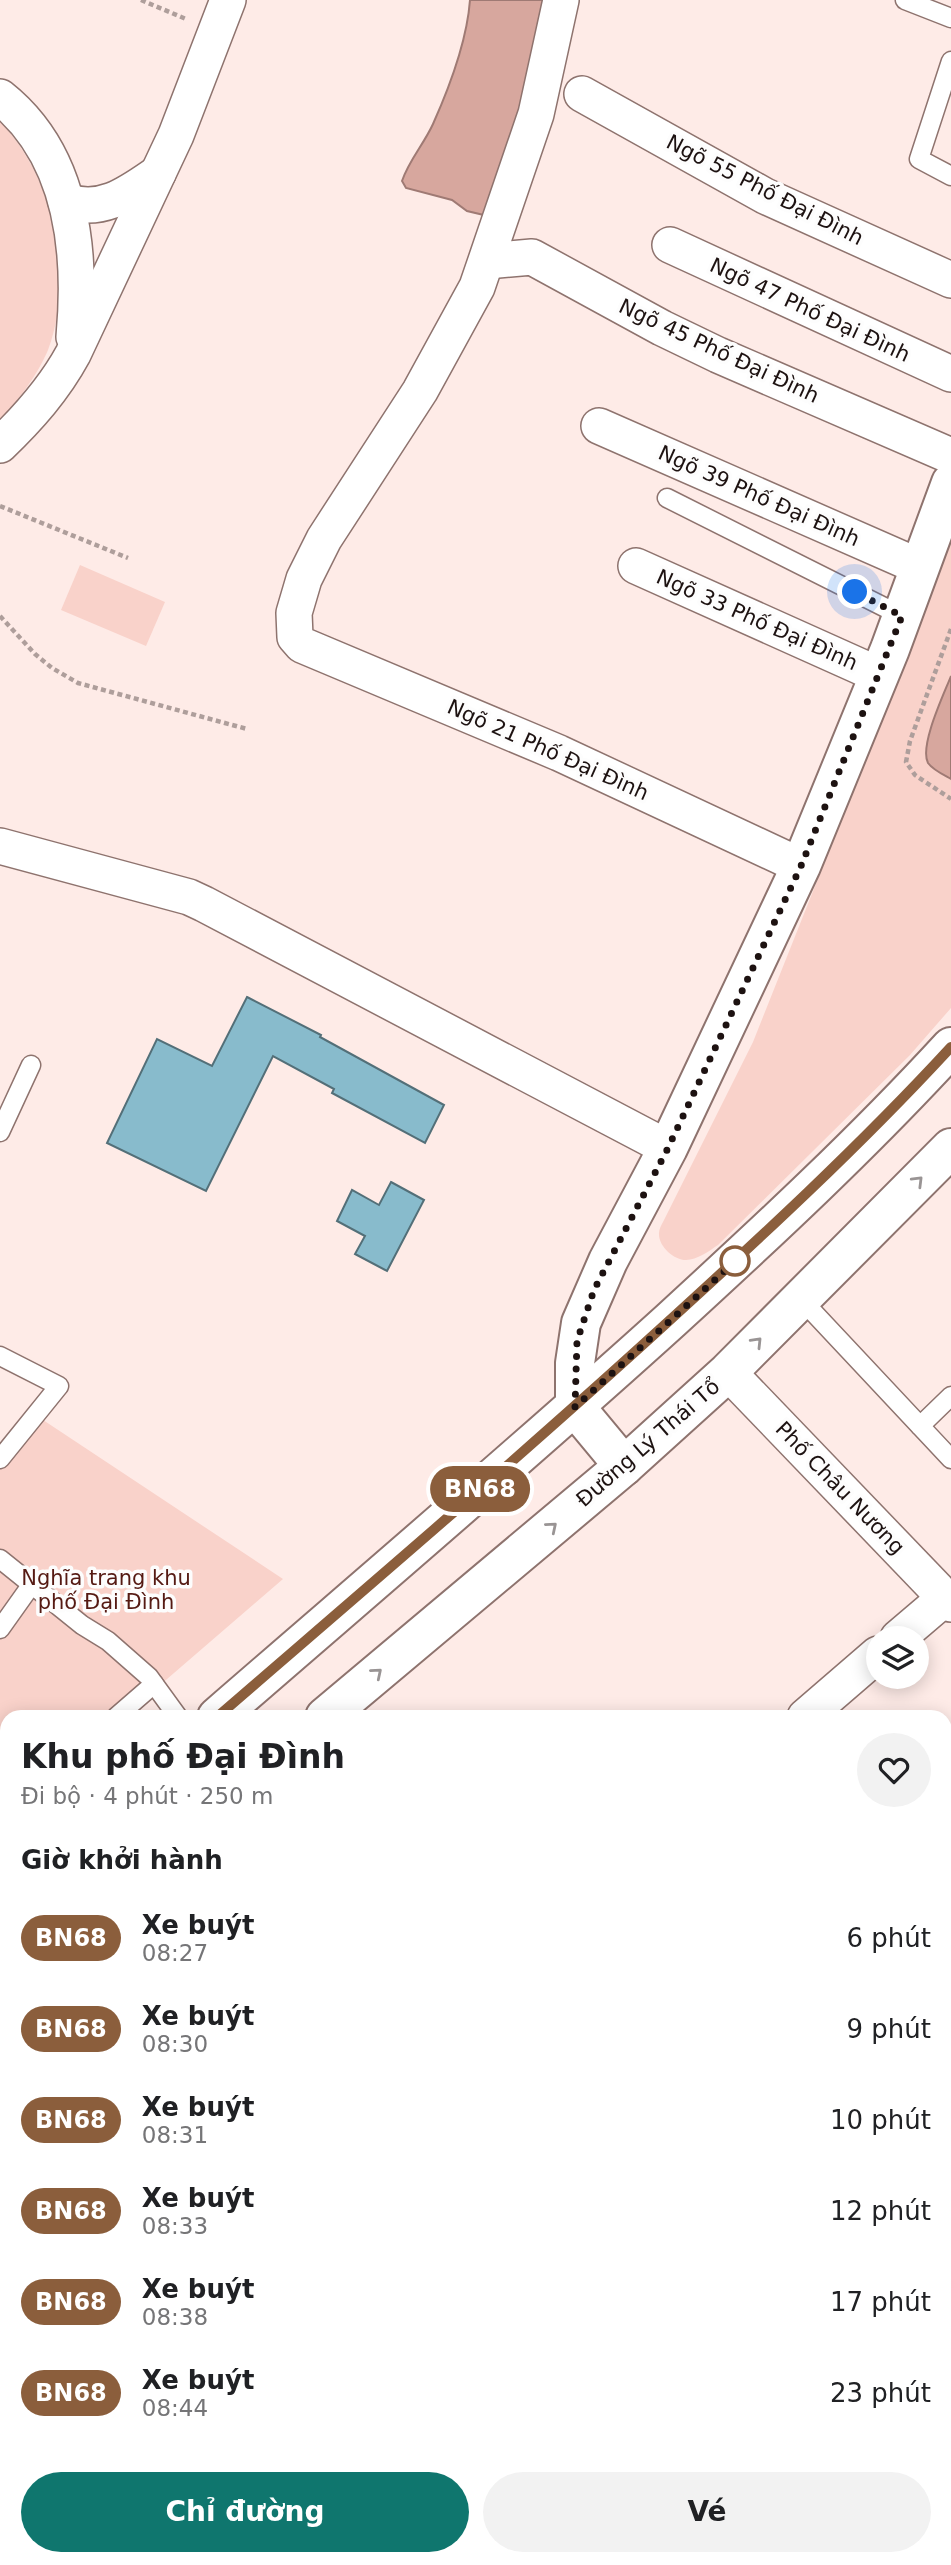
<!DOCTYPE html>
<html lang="vi">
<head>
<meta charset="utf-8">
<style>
	:root { --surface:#fff; --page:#f2f2f2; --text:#202124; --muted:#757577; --accent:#0f766e }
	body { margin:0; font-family:"DejaVu Sans",sans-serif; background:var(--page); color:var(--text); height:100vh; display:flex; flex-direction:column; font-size:26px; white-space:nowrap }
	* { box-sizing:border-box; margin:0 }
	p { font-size:23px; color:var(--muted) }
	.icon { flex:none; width:38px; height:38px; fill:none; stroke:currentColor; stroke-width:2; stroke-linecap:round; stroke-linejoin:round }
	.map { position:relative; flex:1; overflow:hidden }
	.drawer { position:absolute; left:0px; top:1710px; width:952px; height:856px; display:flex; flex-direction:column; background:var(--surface); border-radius:21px 21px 0 0; box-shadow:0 4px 18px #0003 }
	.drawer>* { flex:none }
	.badge { padding:0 14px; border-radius:23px; font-size:24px; line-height:46px }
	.buttons { position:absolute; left:866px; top:1626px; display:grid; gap:14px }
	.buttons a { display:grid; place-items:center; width:63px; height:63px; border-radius:50%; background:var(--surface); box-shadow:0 4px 18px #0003; font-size:35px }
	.you { position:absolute; width:35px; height:35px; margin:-18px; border:5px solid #fff; border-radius:50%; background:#1a73e8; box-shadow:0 0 0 10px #1a73e833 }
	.map>.badge { position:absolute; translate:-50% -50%; box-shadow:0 0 0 4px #fff }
	h2 { padding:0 21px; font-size:26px; line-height:63px }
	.round { display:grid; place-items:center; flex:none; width:74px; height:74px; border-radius:37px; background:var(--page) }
	.head { display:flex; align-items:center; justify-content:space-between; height:119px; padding:0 21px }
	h1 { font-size:33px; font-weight:700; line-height:52px }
	.cta { display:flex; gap:14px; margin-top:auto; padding:14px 21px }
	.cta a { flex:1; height:80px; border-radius:42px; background:var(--accent); color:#fff; font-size:28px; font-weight:700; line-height:80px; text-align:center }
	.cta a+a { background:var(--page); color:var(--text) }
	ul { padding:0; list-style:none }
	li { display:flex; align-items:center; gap:21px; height:91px; padding:0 21px }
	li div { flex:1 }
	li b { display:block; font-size:26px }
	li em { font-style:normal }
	li .badge { min-width:77px; font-weight:700; text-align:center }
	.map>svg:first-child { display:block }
	.green { fill:#f9d2ca }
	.water { fill:#d7a79e; stroke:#9f7a74; stroke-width:2 }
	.building { fill:#8bc; stroke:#536f78; stroke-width:2 }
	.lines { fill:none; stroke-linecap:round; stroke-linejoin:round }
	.lane-casing { stroke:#8e736e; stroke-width:21 }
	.street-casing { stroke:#8e736e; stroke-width:38 }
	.secondary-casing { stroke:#8e736e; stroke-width:42 }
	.primary-casing { stroke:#8e736e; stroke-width:42 }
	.path { stroke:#ae9e9b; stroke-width:4.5; stroke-dasharray:5 3.5; stroke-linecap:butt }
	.lane { stroke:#fff; stroke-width:18 }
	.street { stroke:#fff; stroke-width:35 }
	.secondary { stroke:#fff; stroke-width:38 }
	.primary { stroke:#fff; stroke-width:38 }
	.oneway { stroke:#999494 }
	.line-casing { stroke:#fff; stroke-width:16 }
	.line { stroke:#8b5e3c; stroke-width:10 }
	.walk { stroke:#1d1211; stroke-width:7; stroke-dasharray:0 12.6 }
	.stop-dot { fill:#fff; stroke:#8b5e3c; stroke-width:3.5 }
	.labels { text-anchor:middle; stroke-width:7; stroke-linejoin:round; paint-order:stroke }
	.street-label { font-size:21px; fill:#1d1211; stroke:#fdfdfd }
	.park-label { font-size:21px; fill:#551a13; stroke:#fdfdfd }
</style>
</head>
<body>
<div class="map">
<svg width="951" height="2565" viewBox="0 0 951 2565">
	<rect width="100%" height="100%" fill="#feebe7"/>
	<g class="green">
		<path d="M0,121c54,58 76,153 48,229 -10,24 -30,51 -48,70z"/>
		<path d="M951,535v473l-41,47 -192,190c-9,6 -21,15 -32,15 -12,0 -28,-14 -27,-27 0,-4 2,-7 4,-11l90,-180 158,-397z"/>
		<polygon points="80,565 165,602 146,646 61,610"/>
		<polygon points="31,1412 283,1579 123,1717 7,1717 7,1811 0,1814 0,1443"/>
	</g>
	<g class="water">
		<path d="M470,0h109l-47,157 -27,63 -38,-9 -15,-11 -46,-12 -4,-7c7,-21 22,-37 31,-57 17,-38 34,-83 37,-124z"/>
		<path d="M951,676v103c-7,-4 -18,-9 -23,-16 -9,-17 16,-69 23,-87z"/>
	</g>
	<g class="building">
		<polygon points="247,997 321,1035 320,1037 444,1105 425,1143 332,1093 334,1089 273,1056 206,1191 107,1143 157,1039 212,1066"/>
		<polygon points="391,1182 424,1200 387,1271 355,1254 365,1236 337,1221 352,1190 379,1205"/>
	</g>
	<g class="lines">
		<g class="lane-casing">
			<g id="lane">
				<polyline points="905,0 951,18"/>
				<polyline points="951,61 919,159 951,176"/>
				<polyline points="667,498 902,616"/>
				<polyline points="0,1132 31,1065"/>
				<polyline points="800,1298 951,1459"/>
				<polyline points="0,1356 59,1386 0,1459"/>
				<polyline points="920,1426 951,1396"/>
				<polyline points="0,1559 82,1625 108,1641 149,1677 178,1717"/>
				<polyline points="0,1629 32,1584"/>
				<polyline points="116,1717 154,1684"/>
				<polyline points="0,1809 7,1806"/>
				<polyline points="945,2014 951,2020"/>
			</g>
		</g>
		<g class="street-casing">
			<g id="street">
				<polyline points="561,0 536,114 477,287 420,391 324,539 304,579 294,613 295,637 302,645 559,753 801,866"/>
				<polyline points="582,94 765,196 951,280"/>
				<path d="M0,97c72,57 82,154 74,240"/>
				<path d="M66,201c36,13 63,-8 92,-28"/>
				<polyline points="670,245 951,374"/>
				<polyline points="487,261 532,257 662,328 718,355 951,456"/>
				<polyline points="599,426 920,567"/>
				<path d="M0,445c29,-28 54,-56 73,-91l103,-219 52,-135"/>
				<polyline points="636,566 879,675"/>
				<polyline points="0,846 189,897 204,904 668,1148"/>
				<polyline points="728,1372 951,1604"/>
				<polyline points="898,1638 945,1598"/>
				<polyline points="805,1717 878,1654"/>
				<polyline points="945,2541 951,2546"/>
			</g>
		</g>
		<g class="secondary-casing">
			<polyline id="secondary" points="624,1466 575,1407 575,1363 581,1323 608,1261 668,1148 801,866 890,649 951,483"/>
		</g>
		<g class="primary-casing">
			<g id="primary">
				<path d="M217,1717c152,-132 305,-262 454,-397 96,-88 192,-177 280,-273"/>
				<polyline points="325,1717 624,1466 728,1372 951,1148"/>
				<polyline points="0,1901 7,1896"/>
				<polyline points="0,1990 7,1984"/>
			</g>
		</g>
		<g class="path">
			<polyline points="141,0 186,19"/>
			<polyline points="0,506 128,558"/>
			<polyline points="0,616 35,654 52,668 78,683 247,729"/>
			<polyline points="951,629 910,741 906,762 915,775 951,799"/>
		</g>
		<use href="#lane" class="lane"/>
		<use href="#street" class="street"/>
		<use href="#secondary" class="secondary"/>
		<use href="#primary" class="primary"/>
	</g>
	<defs><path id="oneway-chevron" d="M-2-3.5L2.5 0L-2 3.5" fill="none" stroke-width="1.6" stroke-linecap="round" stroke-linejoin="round" transform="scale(1.75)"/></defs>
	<g class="oneway">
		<use href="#oneway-chevron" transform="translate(918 1181) rotate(-45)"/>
		<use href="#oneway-chevron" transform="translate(757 1342) rotate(-46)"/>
		<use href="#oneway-chevron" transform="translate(552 1527) rotate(-40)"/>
		<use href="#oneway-chevron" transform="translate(377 1673) rotate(-40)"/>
	</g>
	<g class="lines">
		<g class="line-casing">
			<path id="line" d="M217,1717c148,-128 297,-255 442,-387 100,-91 200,-183 292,-283"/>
		</g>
		<use href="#line" class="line"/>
		<polyline class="walk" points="735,1261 739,1258 575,1407 577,1341 594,1290 668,1148 801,866 902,616 855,592"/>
	</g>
	<circle class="stop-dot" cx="735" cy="1261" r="14"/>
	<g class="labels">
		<g class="street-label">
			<text transform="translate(765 190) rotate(27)" y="7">Ngõ 55 Phố Đại Đình</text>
			<text transform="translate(810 310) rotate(25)" y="7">Ngõ 47 Phố Đại Đình</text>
			<text transform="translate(719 351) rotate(25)" y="7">Ngõ 45 Phố Đại Đình</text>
			<text transform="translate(759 496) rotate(24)" y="7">Ngõ 39 Phố Đại Đình</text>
			<text transform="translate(757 620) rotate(24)" y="7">Ngõ 33 Phố Đại Đình</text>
			<text transform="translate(548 750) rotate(24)" y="7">Ngõ 21 Phố Đại Đình</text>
			<text transform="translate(648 1443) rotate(-41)" y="7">Đường Lý Thái Tổ</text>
			<text transform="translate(840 1488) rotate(46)" y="7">Phố Châu Nương</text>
		</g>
		<g class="park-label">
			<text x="106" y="1585">Nghĩa trang khu<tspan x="106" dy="24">phố Đại Đình</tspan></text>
		</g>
	</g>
</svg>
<div class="buttons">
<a><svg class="icon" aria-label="layers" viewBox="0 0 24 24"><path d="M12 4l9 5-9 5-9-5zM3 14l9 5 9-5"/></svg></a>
</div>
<div class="you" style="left:855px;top:592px"></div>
<b class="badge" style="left:480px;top:1489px;background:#8b5e3c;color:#fff">BN68</b>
<section class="drawer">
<div class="head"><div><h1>Khu phố Đại Đình</h1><p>Đi bộ · 4 phút · 250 m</p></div><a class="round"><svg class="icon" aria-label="heart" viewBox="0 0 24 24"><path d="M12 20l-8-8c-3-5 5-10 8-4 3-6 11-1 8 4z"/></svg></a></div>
<h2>Giờ khởi hành</h2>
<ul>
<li><span class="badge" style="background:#8b5e3c;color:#fff">BN68</span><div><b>Xe buýt</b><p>08:27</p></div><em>6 phút</em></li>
<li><span class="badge" style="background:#8b5e3c;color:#fff">BN68</span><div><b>Xe buýt</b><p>08:30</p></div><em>9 phút</em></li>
<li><span class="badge" style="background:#8b5e3c;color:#fff">BN68</span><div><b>Xe buýt</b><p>08:31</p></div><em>10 phút</em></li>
<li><span class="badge" style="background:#8b5e3c;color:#fff">BN68</span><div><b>Xe buýt</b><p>08:33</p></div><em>12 phút</em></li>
<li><span class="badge" style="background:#8b5e3c;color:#fff">BN68</span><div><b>Xe buýt</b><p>08:38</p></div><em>17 phút</em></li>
<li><span class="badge" style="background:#8b5e3c;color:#fff">BN68</span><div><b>Xe buýt</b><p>08:44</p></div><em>23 phút</em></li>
</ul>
<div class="cta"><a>Chỉ đường</a><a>Vé</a></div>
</section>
</div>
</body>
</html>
